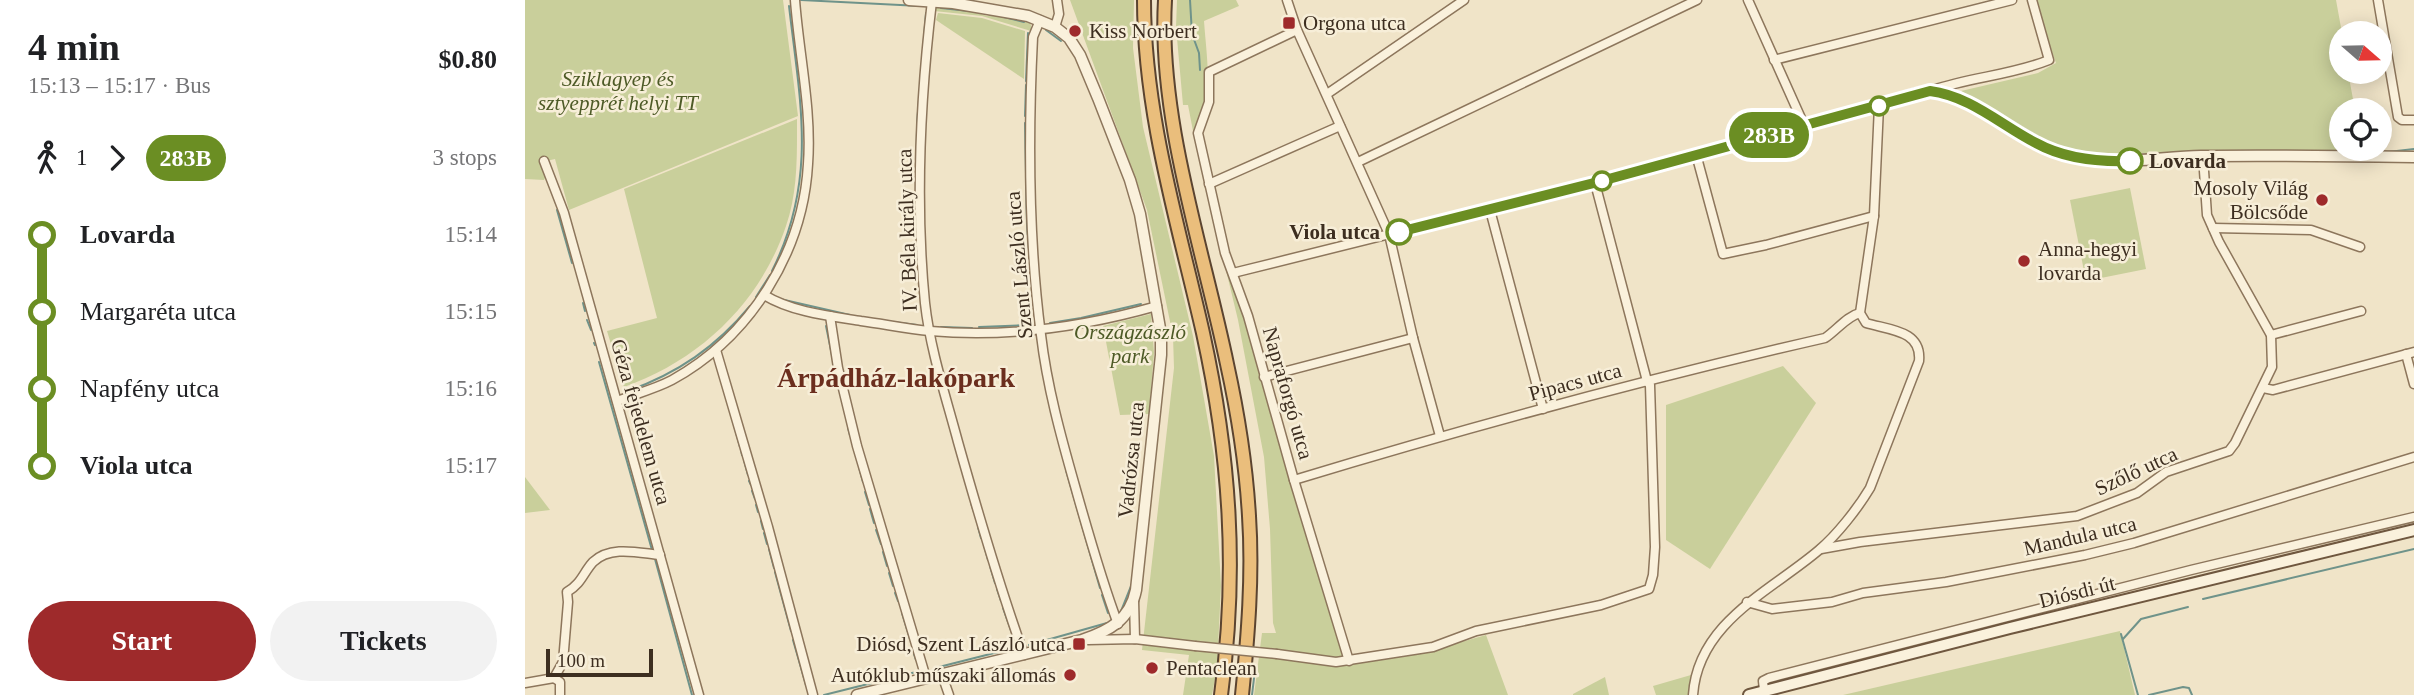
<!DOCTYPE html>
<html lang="en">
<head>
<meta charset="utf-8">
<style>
	:root { --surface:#fff; --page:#f2f2f2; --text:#202124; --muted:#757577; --accent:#9e2a2b }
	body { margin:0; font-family:Georgia,serif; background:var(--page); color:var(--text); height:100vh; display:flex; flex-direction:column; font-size:26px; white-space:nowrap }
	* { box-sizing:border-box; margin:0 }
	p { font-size:23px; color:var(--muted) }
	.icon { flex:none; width:38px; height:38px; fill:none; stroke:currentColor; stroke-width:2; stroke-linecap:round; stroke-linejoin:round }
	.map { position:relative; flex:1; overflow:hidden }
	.sheet { display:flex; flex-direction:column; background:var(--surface); width:525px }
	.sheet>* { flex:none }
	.badge { padding:0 14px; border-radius:23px; font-size:24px; line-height:46px }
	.needle { width:46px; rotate:110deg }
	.controls { position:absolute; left:1804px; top:21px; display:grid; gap:14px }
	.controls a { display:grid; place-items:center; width:63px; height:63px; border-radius:50%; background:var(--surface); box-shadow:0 4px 18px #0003; font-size:35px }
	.scale { position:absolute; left:21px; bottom:18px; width:107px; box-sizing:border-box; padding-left:7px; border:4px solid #3d2e20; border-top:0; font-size:19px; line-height:24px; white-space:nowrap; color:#3d2e20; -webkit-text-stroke:5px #f7eed8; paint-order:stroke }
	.map>.badge { position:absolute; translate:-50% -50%; box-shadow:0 0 0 4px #fff }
	.legs { display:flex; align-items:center; gap:10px; height:77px; padding:0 28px; font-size:23px }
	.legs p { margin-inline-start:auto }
	.headline { display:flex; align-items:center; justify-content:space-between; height:119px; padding:0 28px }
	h1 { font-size:38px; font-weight:700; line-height:52px }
	.action { display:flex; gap:14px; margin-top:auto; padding:14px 28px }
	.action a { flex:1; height:80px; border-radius:42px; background:var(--accent); color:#fff; font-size:28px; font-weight:700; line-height:80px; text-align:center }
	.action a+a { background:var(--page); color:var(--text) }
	ul { padding:0 28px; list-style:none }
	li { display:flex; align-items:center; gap:24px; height:77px; font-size:26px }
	li i { display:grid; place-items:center; width:10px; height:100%; margin:0 9px; background:currentColor }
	li i::after { content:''; width:18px; height:18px; margin:-9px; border:5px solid; border-radius:50%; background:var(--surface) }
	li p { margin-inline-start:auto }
	li:first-child i { background:linear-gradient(#0000 50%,currentColor 0) }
	li:last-child i { background:linear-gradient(currentColor 50%,#0000 0) }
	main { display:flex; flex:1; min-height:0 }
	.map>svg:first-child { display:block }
	.green { fill:#c9cf9b }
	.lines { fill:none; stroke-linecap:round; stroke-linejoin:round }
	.stream { stroke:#6f938a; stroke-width:2 }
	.minor-casing { stroke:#8d765c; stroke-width:11 }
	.tertiary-casing { stroke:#8d765c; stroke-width:13 }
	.secondary-casing { stroke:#6f573f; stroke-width:14 }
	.trunk-casing { stroke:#5b4430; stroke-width:16 }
	.minor { stroke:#faf1dc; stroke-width:8 }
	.tertiary { stroke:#faf1dc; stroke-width:10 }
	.secondary { stroke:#faf1dc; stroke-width:10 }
	.trunk { stroke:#eabe7c; stroke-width:12 }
	.minor-bridge-casing { stroke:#8d765c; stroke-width:11; stroke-linecap:butt }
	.minor-bridge { stroke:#faf1dc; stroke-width:8 }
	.line-1-casing { stroke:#fff; stroke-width:16 }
	.line-1 { stroke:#6b8e23; stroke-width:10 }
	.poi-dot { fill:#9e2a2b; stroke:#f7eed8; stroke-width:2.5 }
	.stop-1-dot { fill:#fff; stroke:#6b8e23; stroke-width:3.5 }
	.labels { text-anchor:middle; stroke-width:5; stroke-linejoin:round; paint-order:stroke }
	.poi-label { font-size:21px; fill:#3d2e20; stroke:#f7eed8; text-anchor:start }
	.park-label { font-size:21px; font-style:italic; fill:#4d5a26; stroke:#f7eed8 }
	.stop-label { font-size:21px; font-weight:bold; fill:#3d2e20; stroke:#f7eed8; text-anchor:start }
	.street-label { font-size:21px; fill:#3d2e20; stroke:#f7eed8 }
	.district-label { font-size:28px; font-weight:bold; fill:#6b2e1e; stroke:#f7eed8 }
</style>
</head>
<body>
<main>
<section class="sheet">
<div class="headline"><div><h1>4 min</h1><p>15:13 – 15:17 · Bus</p></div><b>$0.80</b></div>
<div class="legs"><svg class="icon" aria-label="walk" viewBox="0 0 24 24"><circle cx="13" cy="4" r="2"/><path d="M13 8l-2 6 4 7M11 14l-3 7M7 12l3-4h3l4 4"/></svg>1<svg class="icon" aria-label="forward" viewBox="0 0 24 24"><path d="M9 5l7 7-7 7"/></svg><b class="badge" style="background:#6b8e23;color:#fff">283B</b><p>3 stops</p></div>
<ul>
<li><i style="color:#6b8e23"></i><b>Lovarda</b><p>15:14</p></li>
<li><i style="color:#6b8e23"></i><span>Margaréta utca</span><p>15:15</p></li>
<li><i style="color:#6b8e23"></i><span>Napfény utca</span><p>15:16</p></li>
<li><i style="color:#6b8e23"></i><b>Viola utca</b><p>15:17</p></li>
</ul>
<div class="action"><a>Start</a><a>Tickets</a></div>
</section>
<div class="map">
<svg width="1889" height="695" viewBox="0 0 1889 695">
	<rect width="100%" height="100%" fill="#f0e4c8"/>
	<g class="green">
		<polygon points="0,0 258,0 273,116 44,210 30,159 17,162 21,176 19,180 0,179"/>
		<polygon points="545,0 609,0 608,48 618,127 668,336 689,456 696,586 692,668 687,695 658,695 664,655 617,650 649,368 648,336 622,210"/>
		<path d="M652,0h59l3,6 -35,15c3,42 10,73 -9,113l-2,-3 -5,-26h-5l-7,-78z"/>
		<polygon points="1509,0 1811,0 1817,33 1816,72 1823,72 1830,110 1816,110 1816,149 1837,149 1837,152 1548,154 1516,141 1436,91 1513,73 1531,63"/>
		<polygon points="412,6 438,8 462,16 474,13 503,20 506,25 506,31 457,16 409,11"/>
		<polygon points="413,13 457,18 500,31 499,79 411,20"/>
		<path d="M272,119c0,35 1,73 -11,107 -26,77 -86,134 -162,161l-17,-56 50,-13 -33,-129z"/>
		<polygon points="1605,188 1621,269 1561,281 1545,200"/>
		<polygon points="700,266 706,272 816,649 830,664 908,650 961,635 983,695 729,695 737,633 751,633 748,623 745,529 739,457 713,320"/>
		<polygon points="626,314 629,353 624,414 595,415 578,326"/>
		<polygon points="1258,366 1291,403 1185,569 1141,540 1141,405"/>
		<polygon points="0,477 25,510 0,513"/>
		<polygon points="1595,631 1610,695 1318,695"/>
		<polygon points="1166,675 1165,695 1131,695 1128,686"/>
		<polygon points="1080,677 1084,695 1048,695 1048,694"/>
	</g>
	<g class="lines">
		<g class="stream">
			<polyline points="276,0 395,6"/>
			<polyline points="665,0 667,34 674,53 675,70"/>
			<polyline points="416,8 444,11"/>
			<polyline points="471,15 499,22"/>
			<polyline points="521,30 536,41"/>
			<polyline points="501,81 503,33"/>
			<polyline points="500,116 501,85"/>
			<polyline points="500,123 502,225 508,297"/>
			<polyline points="392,124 401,13"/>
			<polyline points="1844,152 1854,151"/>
			<polyline points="1863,152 1889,149"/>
			<polyline points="391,184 392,130"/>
			<polyline points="391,190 391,216"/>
			<polyline points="32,210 47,263"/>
			<path d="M247,271c46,-92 28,-169 17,-265"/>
			<polyline points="231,297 245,275"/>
			<polyline points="255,299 325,315"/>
			<polyline points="58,303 60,311"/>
			<polyline points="62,320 66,330"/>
			<polyline points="368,322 392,325"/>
			<polyline points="525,323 556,318 616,304"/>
			<polyline points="301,326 308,360"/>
			<polyline points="416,327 447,328"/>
			<polyline points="454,327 506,325"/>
			<polyline points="69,343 70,345"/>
			<polyline points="74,362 127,550"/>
			<path d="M103,391c50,-18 88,-44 122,-85"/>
			<polyline points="206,414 215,447"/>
			<polyline points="323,428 325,435"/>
			<polyline points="216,449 217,455"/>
			<polyline points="538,456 540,465"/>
			<polyline points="219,460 223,475"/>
			<polyline points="334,467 338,482"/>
			<polyline points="541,470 575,588"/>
			<polyline points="224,481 226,485"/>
			<polyline points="227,491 230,499"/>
			<polyline points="340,492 344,505"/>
			<polyline points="446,503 449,512"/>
			<polyline points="231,505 233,512"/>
			<polyline points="345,509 349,523"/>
			<polyline points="236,521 238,529"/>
			<polyline points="453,527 456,538"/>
			<polyline points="351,530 356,544"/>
			<polyline points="239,533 242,544"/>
			<polyline points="459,545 463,560"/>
			<polyline points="244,549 249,568"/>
			<polyline points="358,552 362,566"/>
			<polyline points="130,559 167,695"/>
			<polyline points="465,566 470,583"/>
			<polyline points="250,572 266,631"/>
			<polyline points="364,573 368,586"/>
			<polyline points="472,589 476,601"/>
			<polyline points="370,593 373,601"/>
			<polyline points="577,595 583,613"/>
			<polyline points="1678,599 1889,549"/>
			<polyline points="478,608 488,636"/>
			<polyline points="596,611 606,586"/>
			<polyline points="377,613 385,639"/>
			<polyline points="1596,634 1613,695"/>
			<polyline points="1598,639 1616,619 1663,607"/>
			<polyline points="268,640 281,685"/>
			<polyline points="504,645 582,623"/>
			<polyline points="389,654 391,660"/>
			<polyline points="410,668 489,648"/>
			<polyline points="299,695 391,672"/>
			<polyline points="727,695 730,670"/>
			<polyline points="1624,695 1658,687 1664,688 1667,695"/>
		</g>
		<g class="minor-casing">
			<g id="minor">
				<polyline points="762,0 772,30 864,234 888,338 915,436"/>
				<polyline points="1223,0 1279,125"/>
				<polyline points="1853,0 1873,117 1877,120 1889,120"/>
				<path d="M407,1c-12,100 -17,201 -7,302 5,46 21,94 33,139 20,71 41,143 66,213"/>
				<path d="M515,20l-7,17c-5,100 -5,199 8,298 6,51 20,102 34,151 13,46 26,93 43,138"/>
				<polyline points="530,27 534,14 532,0"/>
				<polyline points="772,30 684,72 684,102 673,133 700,253 723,316 769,480 824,661"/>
				<polyline points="1249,60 1487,0"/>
				<path d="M1408,90c38,-13 79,-15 116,-30l-17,-60"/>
				<polyline points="802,94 939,0"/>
				<polyline points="1171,154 1198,254 1241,245 1349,216"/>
				<polyline points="19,161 39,213 174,695"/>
				<polyline points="833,162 1172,0"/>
				<polyline points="684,184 815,126"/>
				<polyline points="965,210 1018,409"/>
				<polyline points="1688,228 1786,230 1835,247"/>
				<path d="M708,273l362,-90 284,-77 -5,110 -14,97 6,10c23,7 56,7 53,38l-49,127c-12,20 -33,47 -51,62 -48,41 -121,72 -126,145"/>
				<path d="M239,295c28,17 65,21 97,26 23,3 46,8 69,10 77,7 153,-4 227,-25"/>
				<polyline points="305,316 313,368 332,446 401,678"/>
				<polyline points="1746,335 1836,311"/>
				<polyline points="191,350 243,527 288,695"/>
				<polyline points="1881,354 1889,384"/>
				<polyline points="739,377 888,338"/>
				<polyline points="1738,388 1748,390 1889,352"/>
				<path d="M92,401c18,-7 38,-12 55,-21 78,-43 131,-127 136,-216 4,-54 -9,-110 -13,-164"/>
				<path d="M769,480c175,-53 352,-101 531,-142 12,-8 22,-22 35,-25"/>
				<polyline points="1296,549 1335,542 1552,516 1612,493 1641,472 1704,451 1710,443 1747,367 1746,335 1694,242 1682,215 1678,156"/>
				<polyline points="609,600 610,639"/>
				<polyline points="1222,602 1247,609 1307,602 1338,593 1421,582 1560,555 1609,543 1889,457"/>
				<polyline points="563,640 610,639 670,646"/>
				<polyline points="752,654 811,662 908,647 951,631 1076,605 1124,589 1128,575 1130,547 1125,385 1122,381 1070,183"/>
				<polyline points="417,675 424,695"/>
				<path d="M29,678l9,-16 5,-60 -1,-10c15,-9 16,-19 26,-30 18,-17 46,-9 67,-7"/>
				<polyline points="29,678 35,682 35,695"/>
				<polyline points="0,683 29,678"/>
				<polyline points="1239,690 1238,681 1244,678 1666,570 1889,517"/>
			</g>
		</g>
		<g class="tertiary-casing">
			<g id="tertiary">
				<path d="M1354,106c16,-5 34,-13 51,-15 35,-2 98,55 139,65 43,11 88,1 132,0 71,-1 142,0 213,1"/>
				<path d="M332,695l225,-55c27,-9 48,-20 54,-50l25,-235v-21l-21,-120 -10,-34 -32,-82 -18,-43 -11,-17 -14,-11 -27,-11 -75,-13 -44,-3"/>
			</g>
		</g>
		<g class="secondary-casing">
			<polyline id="secondary" points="1224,695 1485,628 1889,530"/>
		</g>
		<g class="trunk-casing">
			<g id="trunk">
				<path d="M619,0c0,114 34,223 59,333 27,123 35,237 18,362"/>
				<path d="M640,0c-7,119 38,248 62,364 11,50 19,100 22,152 4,59 -1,120 -7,179"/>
			</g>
		</g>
		<use href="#minor" class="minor"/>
		<use href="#tertiary" class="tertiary"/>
		<use href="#secondary" class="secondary"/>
		<use href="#trunk" class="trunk"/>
		<g class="minor-bridge-casing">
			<polyline id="minor-bridge" points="670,646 752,654"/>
		</g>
		<use href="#minor-bridge" class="minor-bridge"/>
	</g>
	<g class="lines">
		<g class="line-1-casing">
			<path id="line-1" d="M874,232l195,-49 336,-92c40,5 71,34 106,52 29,16 62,19 94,18"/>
		</g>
		<use href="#line-1" class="line-1"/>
	</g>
	<g class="poi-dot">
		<rect x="757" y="16" width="14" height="14" rx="3.5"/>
		<circle cx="550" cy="31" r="7"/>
		<circle cx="1797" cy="200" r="7"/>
		<circle cx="1499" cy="261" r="7"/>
		<rect x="547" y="637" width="14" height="14" rx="3.5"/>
		<circle cx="627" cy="668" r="7"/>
		<circle cx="545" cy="675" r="7"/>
	</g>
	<g class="stop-1-dot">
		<circle cx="1354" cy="106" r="9"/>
		<circle cx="1605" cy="161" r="12"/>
		<circle cx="1077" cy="181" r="9"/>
		<circle cx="874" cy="232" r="12"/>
	</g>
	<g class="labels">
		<g class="poi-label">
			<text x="778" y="30">Orgona utca</text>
			<text x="564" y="38">Kiss Norbert</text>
			<text x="1783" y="195" text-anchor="end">Mosoly Világ<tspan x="1783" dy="24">Bölcsőde</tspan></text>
			<text x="1513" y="256">Anna-hegyi<tspan x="1513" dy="24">lovarda</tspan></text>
			<text x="540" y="651" text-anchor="end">Diósd, Szent László utca</text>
			<text x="641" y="675">Pentaclean</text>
			<text x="531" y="682" text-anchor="end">Autóklub műszaki állomás</text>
		</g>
		<g class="park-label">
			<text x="93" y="86">Sziklagyep és<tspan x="93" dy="24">sztyepprét helyi TT</tspan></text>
			<text x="605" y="339">Országzászló<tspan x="605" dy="24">park</tspan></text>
		</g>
		<g class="stop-label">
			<text x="1624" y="168">Lovarda</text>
			<text x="855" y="239" text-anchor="end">Viola utca</text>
		</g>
		<g class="street-label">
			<text transform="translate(382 230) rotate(-92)" y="7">IV. Béla király utca</text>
			<text transform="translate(494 265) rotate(-95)" y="7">Szent László utca</text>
			<text transform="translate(1050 382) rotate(-15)" y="7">Pipacs utca</text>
			<text transform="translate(763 393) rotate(74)" y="7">Napraforgó utca</text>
			<text transform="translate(116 422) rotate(74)" y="7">Géza fejedelem utca</text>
			<text transform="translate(606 460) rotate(-84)" y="7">Vadrózsa utca</text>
			<text transform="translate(1611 471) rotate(-25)" y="7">Szőlő utca</text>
			<text transform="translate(1555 536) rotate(-13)" y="7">Mandula utca</text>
			<text transform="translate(1552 592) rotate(-14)" y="7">Diósdi út</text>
		</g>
		<g class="district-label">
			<text x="371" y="387">Árpádház-lakópark</text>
		</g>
	</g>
</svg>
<div class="controls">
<a><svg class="needle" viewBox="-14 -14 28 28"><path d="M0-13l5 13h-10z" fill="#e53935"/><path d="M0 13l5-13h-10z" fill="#757577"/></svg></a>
<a><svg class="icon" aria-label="locate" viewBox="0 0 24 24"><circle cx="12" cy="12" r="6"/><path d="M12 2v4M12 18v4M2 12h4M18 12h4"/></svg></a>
</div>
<div class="scale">100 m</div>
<b class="badge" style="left:1244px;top:135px;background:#6b8e23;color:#fff">283B</b>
</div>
</main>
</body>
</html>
